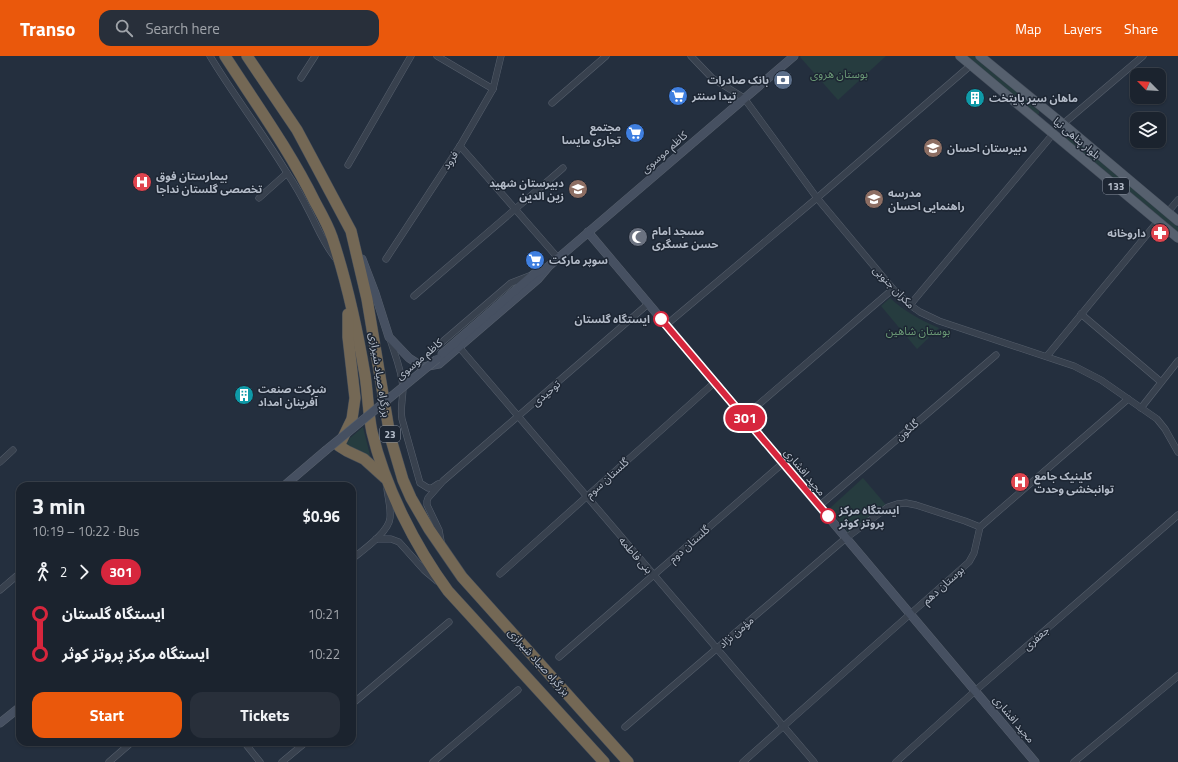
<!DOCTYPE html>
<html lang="en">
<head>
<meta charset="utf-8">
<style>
	:root { --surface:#1b232e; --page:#282f3a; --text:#f1f3f6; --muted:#a0a4aa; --line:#39404a; --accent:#ea580c }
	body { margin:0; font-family:"Titillium Web","Noto Sans Arabic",sans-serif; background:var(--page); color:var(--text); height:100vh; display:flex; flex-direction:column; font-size:15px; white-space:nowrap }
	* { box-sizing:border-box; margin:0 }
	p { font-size:13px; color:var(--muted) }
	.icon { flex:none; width:22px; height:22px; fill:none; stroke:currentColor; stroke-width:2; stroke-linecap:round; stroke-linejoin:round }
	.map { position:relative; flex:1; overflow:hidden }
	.drawer { position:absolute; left:16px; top:426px; width:340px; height:264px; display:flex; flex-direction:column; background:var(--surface); border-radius:12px; box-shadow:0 1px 3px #0004,0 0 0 1px var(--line) }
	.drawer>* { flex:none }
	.badge { padding:0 8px; border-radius:13px; font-size:14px; line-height:26px }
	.needle { width:26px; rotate:294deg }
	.fabs { position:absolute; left:1130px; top:12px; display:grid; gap:8px }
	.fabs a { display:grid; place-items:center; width:36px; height:36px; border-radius:8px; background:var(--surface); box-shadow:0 1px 3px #0004,0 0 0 1px var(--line); font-size:20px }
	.map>.badge { position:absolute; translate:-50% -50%; box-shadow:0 0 0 2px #fff }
	.legs { display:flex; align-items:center; gap:6px; height:44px; padding:0 16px; font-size:13px }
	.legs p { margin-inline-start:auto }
	.overview { display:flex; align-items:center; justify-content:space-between; height:68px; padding:0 16px }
	h1 { font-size:22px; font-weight:700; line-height:30px }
	.primary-button { display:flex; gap:8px; margin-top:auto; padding:8px 16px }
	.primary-button a { flex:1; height:46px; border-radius:12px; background:var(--accent); color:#fff; font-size:16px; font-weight:700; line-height:46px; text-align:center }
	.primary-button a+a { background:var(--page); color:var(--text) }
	ul { padding:0 16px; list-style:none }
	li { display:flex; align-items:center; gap:14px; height:40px; font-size:15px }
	li i { display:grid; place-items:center; width:6px; height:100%; margin:0 5px; background:currentColor }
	li i::after { content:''; width:10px; height:10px; margin:-5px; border:3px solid; border-radius:50%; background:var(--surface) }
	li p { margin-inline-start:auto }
	li:first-child i { background:linear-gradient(#0000 50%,currentColor 0) }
	li:last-child i { background:linear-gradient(currentColor 50%,#0000 0) }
	header { display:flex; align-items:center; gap:24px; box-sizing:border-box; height:56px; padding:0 20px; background:var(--accent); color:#fff }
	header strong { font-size:19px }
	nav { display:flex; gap:22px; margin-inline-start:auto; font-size:14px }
	.search { width:280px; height:36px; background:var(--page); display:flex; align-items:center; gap:10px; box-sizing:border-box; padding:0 14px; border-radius:12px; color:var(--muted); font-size:15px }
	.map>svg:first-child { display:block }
	.green { fill:#263c3f }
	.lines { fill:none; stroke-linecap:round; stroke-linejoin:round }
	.street-casing { stroke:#565f6c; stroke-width:7 }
	.secondary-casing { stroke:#565f6c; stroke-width:9 }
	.primary-casing { stroke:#414a57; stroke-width:10 }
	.highway-casing { stroke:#434c59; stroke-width:12 }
	.street { stroke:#38414e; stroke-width:6 }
	.secondary { stroke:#465061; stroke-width:8 }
	.primary { stroke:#56606e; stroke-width:9 }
	.highway { stroke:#746855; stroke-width:11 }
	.secondary-bridge-casing { stroke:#565f6c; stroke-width:9; stroke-linecap:butt }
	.secondary-bridge { stroke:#465061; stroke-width:8 }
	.line-1-casing { stroke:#fff; stroke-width:9 }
	.line-1 { stroke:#d7263d; stroke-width:6 }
	.stop-1-dot { fill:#fff; stroke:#d7263d; stroke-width:2 }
	.labels { text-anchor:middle; stroke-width:3; stroke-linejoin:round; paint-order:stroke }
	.shield { fill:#1d2633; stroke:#878f9c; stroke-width:1 }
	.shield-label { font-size:10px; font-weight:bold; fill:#b4bcc9 }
	.park-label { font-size:11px; fill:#6b9a76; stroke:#1d2633 }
	.poi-label { font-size:11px; font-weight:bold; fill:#b4bcc9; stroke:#1d2633; text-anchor:start }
	.street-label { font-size:11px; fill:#b4bcc9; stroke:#1d2633 }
	.stop-label { font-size:11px; font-weight:bold; fill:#b4bcc9; stroke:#1d2633; text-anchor:end }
</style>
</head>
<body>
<header>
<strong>Transo</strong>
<div class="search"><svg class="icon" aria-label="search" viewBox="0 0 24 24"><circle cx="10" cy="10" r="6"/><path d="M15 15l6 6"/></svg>Search here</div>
<nav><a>Map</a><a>Layers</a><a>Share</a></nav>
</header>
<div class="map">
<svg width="1178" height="706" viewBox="0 0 1178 706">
	<rect width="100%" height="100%" fill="#242f3e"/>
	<g class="green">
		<polygon points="801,0 886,0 838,44 800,1"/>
		<polygon points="966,0 975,0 1039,55 1039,58 1037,59"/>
		<polygon points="1069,79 1178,171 1178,176 1067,83 1067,80"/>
		<path d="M890,242c15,14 31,22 49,30l-22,21 -36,-43z"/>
		<polygon points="363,371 372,407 346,389 350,382"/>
		<polygon points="863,422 886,449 849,477 829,453"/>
	</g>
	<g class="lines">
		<g class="street-casing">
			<g id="street">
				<path d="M210,0c24,40 53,77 77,117 9,13 17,28 24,42 8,16 14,31 26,45"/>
				<polyline points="437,0 493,33"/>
				<polyline points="691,0 712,22 744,42 817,142 893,233 910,249 920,256 939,265 1074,310 1101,324 1157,363 1165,373 1178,396"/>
				<polyline points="301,22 315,0"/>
				<polyline points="552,47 606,0"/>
				<polyline points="1063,68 1143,0"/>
				<polyline points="460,90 558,202"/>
				<polyline points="348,109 411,0"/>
				<polyline points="259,142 287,117"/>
				<polyline points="1167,157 1178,144"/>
				<polyline points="386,203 460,90 493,33 501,0"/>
				<polyline points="414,240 563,112"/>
				<polyline points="910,249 1053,78"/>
				<polyline points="1081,258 1161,326"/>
				<polyline points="666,269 817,142 971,9"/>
				<path d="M390,283c5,16 12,32 13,49 0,10 -3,21 -1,31l18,64 8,5h4l6,-4"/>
				<polyline points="459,291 814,706"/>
				<polyline points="434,293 511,227 529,220"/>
				<polyline points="1047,300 1154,170"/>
				<polyline points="1141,352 1178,305"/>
				<polyline points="744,361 893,233"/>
				<polyline points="0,406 13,394"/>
				<polyline points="819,450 996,299"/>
				<polyline points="376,483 391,483 399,486 424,514 437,525"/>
				<polyline points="441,485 439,474 427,449 427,445 428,442 443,425 648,248"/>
				<path d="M352,503c11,-9 37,-27 38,-41 1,-10 -2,-20 -3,-29"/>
				<polyline points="500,518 715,326"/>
				<polyline points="0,534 20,517"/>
				<polyline points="559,601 783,407"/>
				<polyline points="352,648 449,566"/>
				<polyline points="625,671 846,482 888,451 897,448 906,447 916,449 965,465 980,471"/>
				<polyline points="244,686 260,706"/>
				<polyline points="109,706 132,686"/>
				<polyline points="282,706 306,686"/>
				<polyline points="433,706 518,634"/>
				<polyline points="743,706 969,506 974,497 980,471 1128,343"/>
				<polyline points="896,706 975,635 1178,459"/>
				<polyline points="1074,706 1178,620"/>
			</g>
		</g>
		<g class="secondary-casing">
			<g id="secondary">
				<polyline points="588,176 1035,706"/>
				<polyline points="362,203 375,237 389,281 409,302 423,311 439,308 538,223 549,210 794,0"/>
				<polyline points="442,298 534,218 545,212"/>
				<polyline points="284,430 325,395"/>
				<polyline points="0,667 20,651"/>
			</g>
		</g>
		<g class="primary-casing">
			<g id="primary">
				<polyline points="960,0 1178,182"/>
				<polyline points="980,0 1063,68 1178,165"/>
			</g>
		</g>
		<g class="highway-casing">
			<g id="highway">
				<path d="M225,0c31,48 65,95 90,146 6,11 13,23 17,35 15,45 25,91 33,138 3,19 3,38 7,57 13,55 43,114 76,159l156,171"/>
				<polyline points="247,0 297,74 351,175 367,243 390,380 403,424 411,442 429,473 462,521 628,706"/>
				<polyline points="348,258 348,281 355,342 352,363 339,390 347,395 364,403 385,422"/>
			</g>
		</g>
		<use href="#street" class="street"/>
		<use href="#secondary" class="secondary"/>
		<use href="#primary" class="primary"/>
		<use href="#highway" class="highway"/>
		<g class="secondary-bridge-casing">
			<polyline id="secondary-bridge" points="325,395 437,303"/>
		</g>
		<use href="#secondary-bridge" class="secondary-bridge"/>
	</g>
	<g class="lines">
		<g class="line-1-casing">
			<polyline id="line-1" points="661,263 828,460"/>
		</g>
		<use href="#line-1" class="line-1"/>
	</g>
	<defs>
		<g id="bank-disc" transform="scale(1)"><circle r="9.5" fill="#5c6f8a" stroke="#1d2633"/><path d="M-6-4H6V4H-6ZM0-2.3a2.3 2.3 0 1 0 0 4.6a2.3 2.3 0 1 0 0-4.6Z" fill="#fff"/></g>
		<g id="supermarket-disc" transform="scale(1)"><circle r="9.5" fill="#3f7fe0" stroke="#1d2633"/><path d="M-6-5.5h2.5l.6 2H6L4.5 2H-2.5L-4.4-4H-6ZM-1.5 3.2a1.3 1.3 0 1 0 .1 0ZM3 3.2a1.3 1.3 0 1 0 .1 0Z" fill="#fff"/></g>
		<g id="building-disc" transform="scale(1)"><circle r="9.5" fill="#0f9aa8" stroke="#1d2633"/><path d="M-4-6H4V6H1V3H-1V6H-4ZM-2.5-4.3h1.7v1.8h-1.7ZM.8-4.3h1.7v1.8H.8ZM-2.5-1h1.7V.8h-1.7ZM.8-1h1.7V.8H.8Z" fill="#fff"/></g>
		<g id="school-disc" transform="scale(1)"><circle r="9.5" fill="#8d6e63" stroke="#1d2633"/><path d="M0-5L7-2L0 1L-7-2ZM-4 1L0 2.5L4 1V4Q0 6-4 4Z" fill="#fff"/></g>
		<g id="hospital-disc" transform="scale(1)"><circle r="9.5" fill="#e0444e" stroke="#1d2633"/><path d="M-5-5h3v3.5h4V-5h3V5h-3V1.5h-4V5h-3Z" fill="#fff"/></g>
		<g id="pharmacy-disc" transform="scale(1)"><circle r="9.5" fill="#e0444e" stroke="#1d2633"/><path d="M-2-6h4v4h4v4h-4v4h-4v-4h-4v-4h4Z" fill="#fff"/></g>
		<g id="mosque-disc" transform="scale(1)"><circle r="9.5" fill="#6b7280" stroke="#1d2633"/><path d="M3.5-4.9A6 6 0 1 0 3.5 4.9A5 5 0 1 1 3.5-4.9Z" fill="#fff"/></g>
	</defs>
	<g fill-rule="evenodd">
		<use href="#bank-disc" x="783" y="24"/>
		<use href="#supermarket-disc" x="678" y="40"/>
		<use href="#building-disc" x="975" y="42"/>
		<use href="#supermarket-disc" x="635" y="77"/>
		<use href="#school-disc" x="933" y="92"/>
		<use href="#hospital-disc" x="142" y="126"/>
		<use href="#school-disc" x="578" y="133"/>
		<use href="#school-disc" x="874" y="143"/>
		<use href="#pharmacy-disc" x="1160" y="177"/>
		<use href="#mosque-disc" x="638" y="181"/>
		<use href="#supermarket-disc" x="535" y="204"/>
		<use href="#building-disc" x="244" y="339"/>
		<use href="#hospital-disc" x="1020" y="426"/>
	</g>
	<g class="stop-1-dot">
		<circle cx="661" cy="263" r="7"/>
		<circle cx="828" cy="460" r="7"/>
	</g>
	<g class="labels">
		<g class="shield">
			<rect x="1103" y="122" width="26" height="16" rx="3"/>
			<rect x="380" y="370" width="20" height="16" rx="3"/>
		</g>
		<g class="shield-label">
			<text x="1116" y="134">133</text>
			<text x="390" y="382">23</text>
		</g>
		<g class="park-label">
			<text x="839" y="22">بوستان هروی</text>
			<text x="918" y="279">بوستان شاهین</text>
		</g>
		<g class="poi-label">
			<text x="769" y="28" text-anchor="end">بانک صادرات</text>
			<text x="692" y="44">تیدا سنتر</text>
			<text x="989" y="46">ماهان سیر پایتخت</text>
			<text x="621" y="75" text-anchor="end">مجتمع<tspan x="621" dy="13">تجاری مايسا</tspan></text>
			<text x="947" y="96">دبیرستان احسان</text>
			<text x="156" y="124">بیمارستان فوق<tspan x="156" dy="13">تخصصی گلستان نداجا</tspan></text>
			<text x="564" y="131" text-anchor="end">دبیرستان شهید<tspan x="564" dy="13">زین الدین</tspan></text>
			<text x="888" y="141">مدرسه<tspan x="888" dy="13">راهنمایی احسان</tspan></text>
			<text x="652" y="179">مسجد امام<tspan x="652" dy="13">حسن عسگری</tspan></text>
			<text x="1146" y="181" text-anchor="end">داروخانه</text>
			<text x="549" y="208">سوپر مارکت</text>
			<text x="258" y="337">شرکت صنعت<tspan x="258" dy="13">آفرینان امداد</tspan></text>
			<text x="1034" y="424">کلینیک جامع<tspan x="1034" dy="13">توانبخشی وحدت</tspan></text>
		</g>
		<g class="street-label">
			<text transform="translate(1077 82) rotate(40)" y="4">بلوار پناهی نیا</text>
			<text transform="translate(664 96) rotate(-41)" y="4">کاظم موسوی</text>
			<text transform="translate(450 104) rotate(-57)" y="4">فرود</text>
			<text transform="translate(894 231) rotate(46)" y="4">مکران جنوبی</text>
			<text transform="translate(419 303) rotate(-40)" y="4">کاظم موسوی</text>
			<text transform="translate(380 319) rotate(81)" y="4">بزرگراه صیاد شیرازی</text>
			<text transform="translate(546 337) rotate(-41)" y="4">توحیدی</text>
			<text transform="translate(907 374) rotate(-40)" y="4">گلگون</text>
			<text transform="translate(805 416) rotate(50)" y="4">مجید افشاری</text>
			<text transform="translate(607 422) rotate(-42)" y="4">گلستان سوم</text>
			<text transform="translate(689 488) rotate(-41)" y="4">گلستان دوم</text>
			<text transform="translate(636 499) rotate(49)" y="4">بنی فاطمه</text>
			<text transform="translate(943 529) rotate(-42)" y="4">بوستان دهم</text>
			<text transform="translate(736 576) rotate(-41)" y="4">مؤمن نژاد</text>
			<text transform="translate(1036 582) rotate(-41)" y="4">جعفری</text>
			<text transform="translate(539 606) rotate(48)" y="4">بزرگراه صیاد شیرازی</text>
			<text transform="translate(1014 663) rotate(50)" y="4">مجید افشاری</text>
		</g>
		<g class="stop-label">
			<text x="650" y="267">ایستگاه گلستان</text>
			<text x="839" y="458" text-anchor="start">ایستگاه مرکز<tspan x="839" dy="13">پروتز کوثر</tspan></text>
		</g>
	</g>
</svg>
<div class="fabs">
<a><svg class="needle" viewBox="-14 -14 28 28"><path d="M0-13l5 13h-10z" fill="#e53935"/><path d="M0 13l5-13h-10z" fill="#a0a4aa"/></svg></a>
<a><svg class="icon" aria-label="layers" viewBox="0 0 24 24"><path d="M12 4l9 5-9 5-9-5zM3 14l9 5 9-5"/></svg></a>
</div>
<b class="badge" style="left:745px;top:362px;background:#d7263d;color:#fff">301</b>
<section class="drawer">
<div class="overview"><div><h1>3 min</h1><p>10:19 – 10:22 · Bus</p></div><b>$0.96</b></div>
<div class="legs"><svg class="icon" aria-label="walk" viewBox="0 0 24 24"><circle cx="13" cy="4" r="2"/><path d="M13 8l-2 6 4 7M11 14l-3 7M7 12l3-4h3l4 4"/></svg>2<svg class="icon" aria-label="forward" viewBox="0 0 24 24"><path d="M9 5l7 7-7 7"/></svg><b class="badge" style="background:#d7263d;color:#fff">301</b></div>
<ul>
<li><i style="color:#d7263d"></i><b>ایستگاه گلستان</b><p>10:21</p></li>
<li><i style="color:#d7263d"></i><b>ایستگاه مرکز پروتز کوثر</b><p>10:22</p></li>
</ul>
<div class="primary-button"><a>Start</a><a>Tickets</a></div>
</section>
</div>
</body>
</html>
